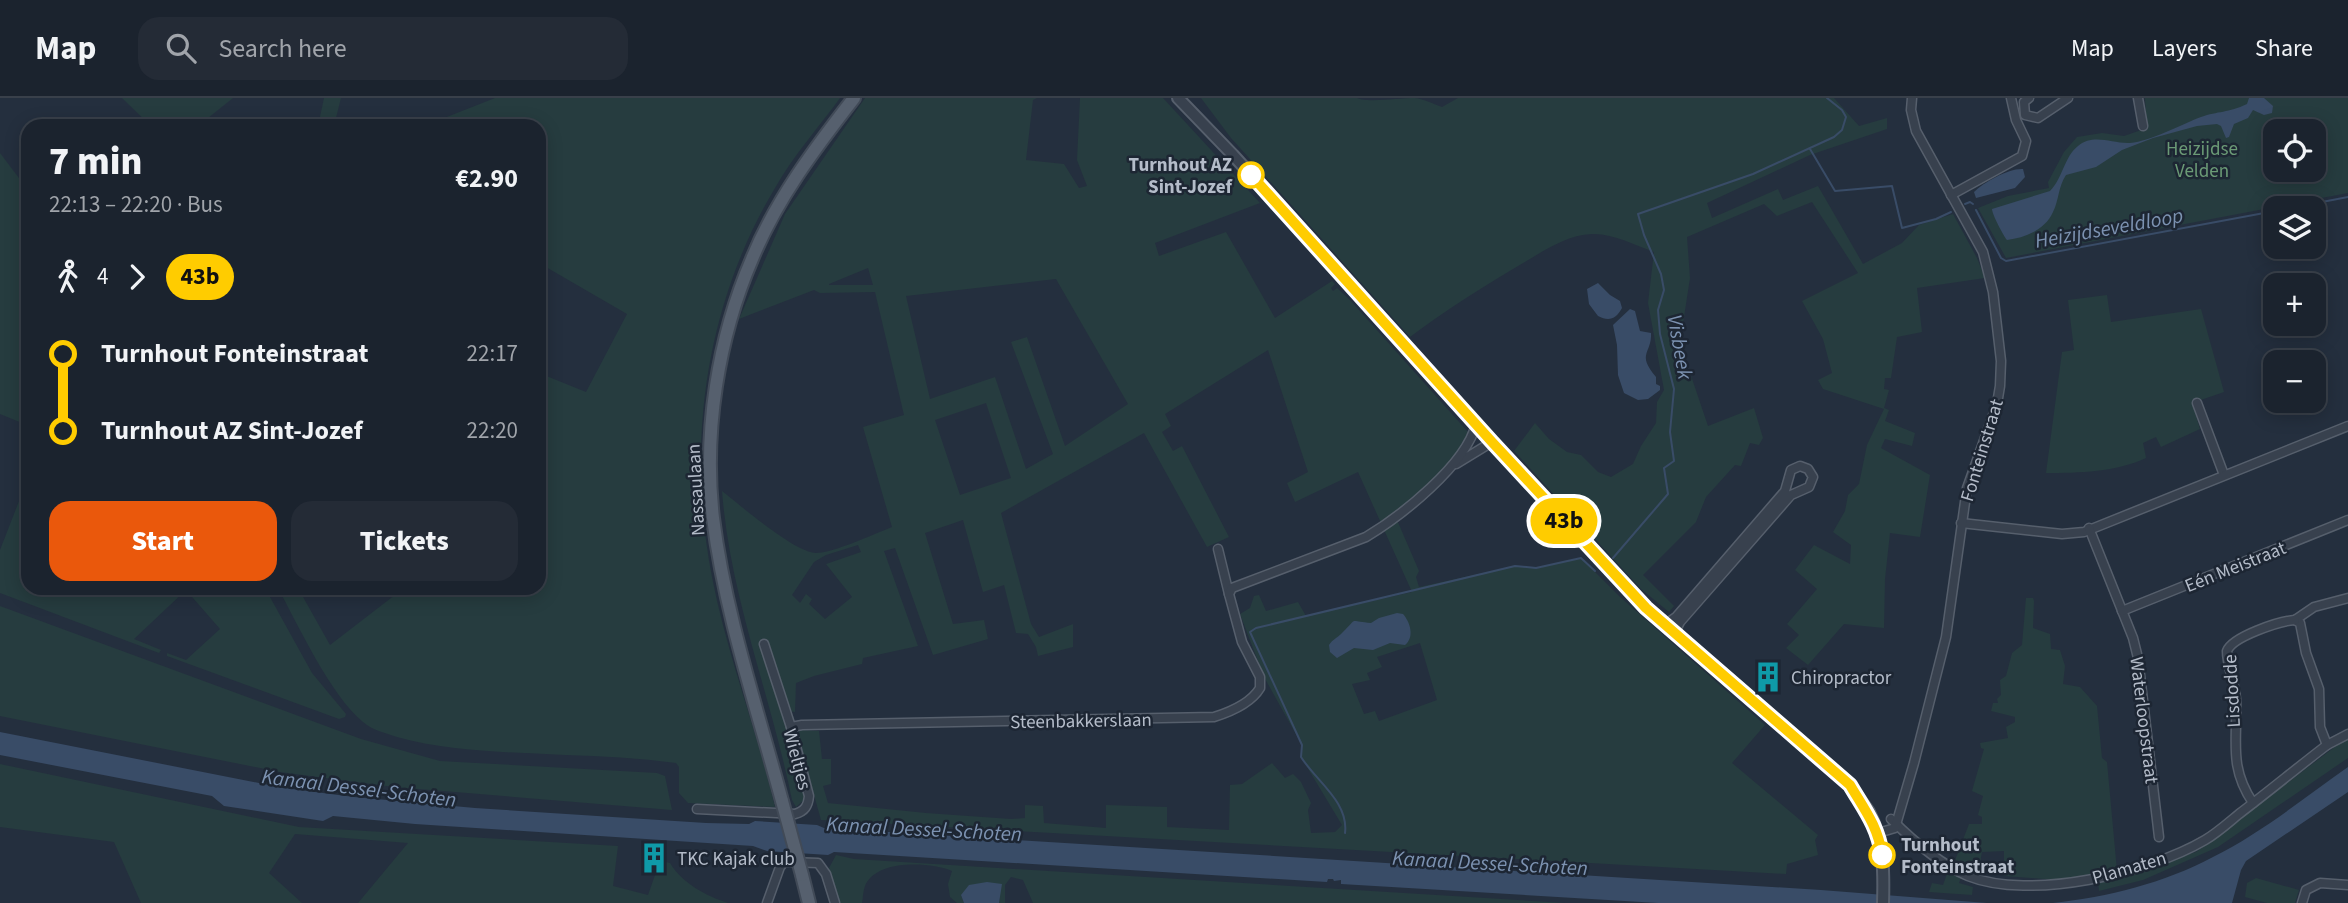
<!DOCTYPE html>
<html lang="en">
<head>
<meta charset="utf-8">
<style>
	:root { --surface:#1b232e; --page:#242b36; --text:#f1f3f6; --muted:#a0a4aa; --line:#39404a; --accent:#ea580c }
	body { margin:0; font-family:"Source Sans 3",sans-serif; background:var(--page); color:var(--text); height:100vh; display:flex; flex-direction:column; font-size:26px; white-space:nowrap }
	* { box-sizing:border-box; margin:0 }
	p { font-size:23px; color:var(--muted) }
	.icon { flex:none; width:38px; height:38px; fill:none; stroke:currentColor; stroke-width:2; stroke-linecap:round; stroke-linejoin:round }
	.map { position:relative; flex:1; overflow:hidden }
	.sheet { position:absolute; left:21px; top:21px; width:525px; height:476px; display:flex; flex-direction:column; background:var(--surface); border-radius:21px; box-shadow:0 4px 18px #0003,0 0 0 2px var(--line) }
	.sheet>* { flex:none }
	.badge { padding:0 14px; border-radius:23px; font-size:24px; line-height:46px }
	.buttons { position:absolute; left:2263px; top:21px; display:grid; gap:14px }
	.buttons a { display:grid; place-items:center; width:63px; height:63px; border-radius:14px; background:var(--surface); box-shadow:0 4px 18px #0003,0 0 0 2px var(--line); font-size:35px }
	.map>.badge { position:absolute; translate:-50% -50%; box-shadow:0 0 0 4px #fff }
	.legs { display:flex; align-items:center; gap:10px; height:77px; padding:0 28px; font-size:23px }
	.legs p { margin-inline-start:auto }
	.headline { display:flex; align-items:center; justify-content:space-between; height:119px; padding:0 28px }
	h1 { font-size:38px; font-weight:800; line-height:52px }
	.button { display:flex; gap:14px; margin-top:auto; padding:14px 28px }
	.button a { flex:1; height:80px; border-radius:21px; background:var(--accent); color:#fff; font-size:28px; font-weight:800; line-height:80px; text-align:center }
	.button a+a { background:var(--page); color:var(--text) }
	ul { padding:0 28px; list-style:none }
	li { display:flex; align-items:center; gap:24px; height:77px; font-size:26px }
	li i { display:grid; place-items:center; width:10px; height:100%; margin:0 9px; background:currentColor }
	li i::after { content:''; width:18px; height:18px; margin:-9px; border:5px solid; border-radius:50%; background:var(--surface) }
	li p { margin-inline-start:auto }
	li:first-child i { background:linear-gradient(#0000 50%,currentColor 0) }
	li:last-child i { background:linear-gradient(currentColor 50%,#0000 0) }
	header { display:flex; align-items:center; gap:42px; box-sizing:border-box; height:98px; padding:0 35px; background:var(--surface); border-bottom:2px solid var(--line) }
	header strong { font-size:33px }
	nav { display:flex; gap:38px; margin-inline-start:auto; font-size:24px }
	.search { width:490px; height:63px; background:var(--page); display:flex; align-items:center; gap:18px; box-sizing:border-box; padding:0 24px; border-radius:21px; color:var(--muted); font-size:26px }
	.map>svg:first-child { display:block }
	.green { fill:#263c3f; fill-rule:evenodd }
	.water { fill:#394c67 }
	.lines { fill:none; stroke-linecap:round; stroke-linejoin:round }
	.stream { stroke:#394c67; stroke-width:2 }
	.minor-casing { stroke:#565f6c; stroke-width:11 }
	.tertiary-casing { stroke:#565f6c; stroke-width:14 }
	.primary-casing { stroke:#414a57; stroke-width:16 }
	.minor { stroke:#38414e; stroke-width:8 }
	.tertiary { stroke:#38414e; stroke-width:10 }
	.primary { stroke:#56606e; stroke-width:12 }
	.primary-bridge-casing { stroke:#414a57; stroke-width:16; stroke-linecap:butt }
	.primary-bridge { stroke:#56606e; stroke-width:12 }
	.line-1-casing { stroke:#fff; stroke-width:16 }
	.line-1 { stroke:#fc0; stroke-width:10 }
	.stop-1-dot { fill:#fff; stroke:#fc0; stroke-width:3.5 }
	.labels { text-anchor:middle; stroke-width:5; stroke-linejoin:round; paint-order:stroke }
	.park-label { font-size:19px; fill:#6b9a76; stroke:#1d2633 }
	.stop-label { font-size:19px; font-weight:bold; fill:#b4bcc9; stroke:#1d2633; text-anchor:end }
	.street-label { font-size:19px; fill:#b4bcc9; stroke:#1d2633 }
	.poi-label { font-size:19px; fill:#b4bcc9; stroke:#1d2633; text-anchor:start }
	.water-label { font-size:21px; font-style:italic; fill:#7c92b1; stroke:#1d2633 }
</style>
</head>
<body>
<header>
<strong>Map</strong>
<div class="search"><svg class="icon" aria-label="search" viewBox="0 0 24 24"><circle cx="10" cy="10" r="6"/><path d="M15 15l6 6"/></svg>Search here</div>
<nav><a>Map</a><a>Layers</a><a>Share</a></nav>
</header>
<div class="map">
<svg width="2348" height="805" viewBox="0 0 2348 805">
	<rect width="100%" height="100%" fill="#242f3e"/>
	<g class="green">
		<polygon points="122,0 233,0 198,28 151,28"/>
		<polygon points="324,0 341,0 334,28 318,28"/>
		<path d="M495,0h345c-21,29 -47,58 -65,90 -70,117 -89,256 -63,389 15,78 45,153 63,230l-87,-4 -9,-10v-26l-3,-4c-37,-5 -74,-7 -111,-8 -57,-3 -114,-3 -168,-18 -12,-4 -25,-7 -34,-15 -32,-26 -65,-97 -85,-134h20l32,57 74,-57h135v-215l47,19 41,-78 -88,-51v-137h-115z"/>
		<path d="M865,0h172l-4,2 -7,60 38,4 15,24 8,-2 -10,-26 3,-62h83l97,105 -105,40 4,13 67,-24 49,86 57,-37 3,3 -4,4 2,3 4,-3 13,12 118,132c-15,34 -48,58 -74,81l25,58 -3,6 3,10 96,-21 21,2 45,-10 38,38 146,129 -33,38 86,72 -3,5 3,15 -31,9 -1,10 -965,-54 -24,-86 4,-4 18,1 3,28h9v25l-8,2 5,17 98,10 85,6 14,-1v-13l18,1 1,17 62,5v-23l61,2v20l62,3 1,-45 12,-1 30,-21 13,15 8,-4 8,8 10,21 -3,7 3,23 24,-1 7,-7 -41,-68 1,-12 -38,-68 -24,-63 10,-6 4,-12 5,-1 7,16 32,-9 8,14 106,-24 -54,-120 -63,30 -8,-19 21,-11 -40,-122 -103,64 6,12 -9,6 11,19 9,-5 47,91 -22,10 -63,-114 -143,80 30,111 8,13 34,-13v23l-35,9 -2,-9 -8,-13 -12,-1 -12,-48 -21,7 -20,-72 -38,13 28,91 31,-4 4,19 -55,16 -38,-107 -11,3 34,95 -55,12 -1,6 -48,12 -18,7 -1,29 -8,-1 -19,-65 -7,-8 44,156 -1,6 -8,7 -4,-7c-21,-104 -62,-203 -70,-309 18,14 73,62 94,62 17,0 58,-19 76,-26l-29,-100 41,-12 -29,-123 -55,1 -6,-3 -75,29 46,-105zM868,170l5,17h-44v-1zM1056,181l72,125 -63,42 -38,-109 -16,5 42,112 -27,15 -31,-92 -65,22 -24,-103zM986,305l25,75 -51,17 -25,-75zM858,447l3,7 -35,12 26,33 -27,22 -16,-15 3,-5 -6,-5 -6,9 -8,-8 22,-33 12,-7zM1420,545l17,57 -58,21 -4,-10 -11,3 -12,-30 18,-4 -3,-7 15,-6 -5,-10z"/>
		<path d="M1201,0h156c10,5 43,0 58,0 9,1 18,6 27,9l16,-9h376l25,28 28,-8v11l-77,26 -103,48 5,15 66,-29 5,11 35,-14 45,78 39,-21 17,-18 34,-11 24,44 8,20 -68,10 5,44 -25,5 -6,41h-6l-1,11 5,1 -5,18 5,2 -4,11 30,12 -3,13 -27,-7 -4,9 49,27 -10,62 -30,-4 -5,46 -1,49 -40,-4 -36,41 -22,-17 13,-13 -12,-11 30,-35 -22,-19 19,-25 36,19 1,-19 -18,-13 12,-21 3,-16 11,-11 8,-39 17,-36 -61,-20 -5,-9 14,-7 -9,-34 -21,-38 56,-28 -46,-71 -35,14 -13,-12 -77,33 3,41 -10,65 28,83 46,-18 9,30 -4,7 -9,-2 -9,23 -6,-1 -29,32 -10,25 -53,53 31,31 -5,6 -28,-23 -127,-138 21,-28 14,16 18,13 14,3 17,17 13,5 22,-13 8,-18 15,-23 1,-21 7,-12 -16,-87 6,-51c-19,-7 -42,-19 -62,-18 -26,1 -48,17 -69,29 -39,23 -77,47 -113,74l-179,-199z"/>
		<path d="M2145,0h203v95l-342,65 -28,-50 30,-12 41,-8 -1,-6 16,-30 13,-15 25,-4 22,3 23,-8zM2275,33h39v39h-39z"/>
		<polygon points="0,55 28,92 28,337 22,325 0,316"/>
		<path d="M2107,197l4,27 90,-13 23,83 -32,11 8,26 -39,18 -5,-10 -13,6 3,15c-30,14 -67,15 -100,15l16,-121 12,-2 -6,-50z"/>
		<polygon points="28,380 28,490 265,490 312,575 346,616 345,619 339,621 167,558 167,555 186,562 220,531 186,492 134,541 161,552 159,555 0,495 0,452"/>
		<polygon points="2026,500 2033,500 2034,503 2033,530 2050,536 2051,551 2060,552 2065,568 2063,586 2080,589 2097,608 2102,660 2107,664 2117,773 2080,780 2058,782 2004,778 2004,753 1982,754 1978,776 1954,765 1969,726 1982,726 1982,719 1978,717 1983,698 1972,693 1984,651 1981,650 1980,645 2008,640 2006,629 2015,624 2015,619 1991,613 1993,605 1998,605 1997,601 2001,597 2000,582 2006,578 2012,555 2022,547"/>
		<polygon points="0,508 361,641 440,663 657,675 665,678 672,712 394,689 280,674 0,618"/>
		<polygon points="2348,639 2348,660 2218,749 2143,782 2099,793 2098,784 2196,754"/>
		<path d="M0,666l299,63 319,19 -5,40 35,9 12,-34 10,2c12,20 36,33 58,40h-370l50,-60 -113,-9 -26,39 33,30h-161l-27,-61 -114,-15z"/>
		<path d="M836,757l18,4 711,44h-532l-10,-23 -12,-3 -6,8v18h-6l1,-8h-39l3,8h-7l-7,-6 -2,-13 4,-13c-22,-9 -76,-12 -87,15 -2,5 -2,12 -3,17h-22l-11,-35z"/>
		<polygon points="1948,773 1961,779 1959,785 1973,789 1972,797 1929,794 1932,785 1943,787"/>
		<polygon points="2256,780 2299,792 2295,805 2267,805 2245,799 2247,785"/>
	</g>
	<g class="water">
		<path d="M2249,0h15l9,8 -1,7 -8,2 -11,-5 -5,8 -14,6 -5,13 -3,1 -5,-12 -4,-2 -20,2 -44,12 -31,12 -26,17 -30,8c-8,12 -7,25 -13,37 -8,18 -28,26 -46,28 -4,-5 -15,-26 -15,-31l58,-18c13,-13 14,-34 28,-45 16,-13 34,-2 52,-3 21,-2 50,-18 71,-26 17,-6 27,-4 46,-13z"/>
		<path d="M2023,71l2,8 -10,11 -39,10 -2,-6c10,-10 35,-24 49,-23z"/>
		<path d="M1598,185l12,12 10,6 2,7c-6,11 -13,14 -24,8l-9,-12 -2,-15z"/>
		<path d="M1630,211l5,2 5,20 11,2c1,21 -15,20 5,44v7l4,2v4l-12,9 -10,1 -14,-7 -6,-18 -1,-30 -4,-20z"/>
		<path d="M1397,515l6,1c7,8 12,23 2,31l-15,-2 -17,7 -19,-2 -17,10 -7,-6 -1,-7c4,-6 8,-7 13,-12 17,-16 5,-12 29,-10l8,-5z"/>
		<polygon points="0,634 284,690 354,699 475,710 706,725 749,726 755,723 817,727 824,730 1821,792 1987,805 1658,805 1341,786 1341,782 1334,783 1333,781 1328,781 1327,784 834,754 828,757 767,753 753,748 415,726 333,718 323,723 224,708 212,698 0,657"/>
		<path d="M2348,669v25l-102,69 -5,9 -9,33h-179c55,-6 111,-20 160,-46 48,-24 91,-59 135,-90z"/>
		<polygon points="987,784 1002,786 999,805 964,805 961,797 969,787"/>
	</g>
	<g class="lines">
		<g class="stream">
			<polyline points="1810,51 1835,93 1892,88 1902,130 1936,121 1951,114"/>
			<polyline points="1965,106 1970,104 1973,106"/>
			<polyline points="2291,110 2348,99"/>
			<polyline points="1976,112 2001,160 2006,163 2275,113"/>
			<polyline points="1613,460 1668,396 1664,370 1674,363 1670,334 1674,291 1660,236 1658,212 1664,192 1661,176 1644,137 1638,116 1753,76 1834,39 1842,32 1846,19 1842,12 1827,0"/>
			<path d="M1345,735c4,-31 -29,-52 -44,-76l1,-12 -52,-113 6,-4 259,-62 21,2 45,-10 14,13"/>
		</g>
		<g class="minor-casing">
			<g id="minor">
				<polyline points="2029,0 2024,4 2025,17 2038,20 2068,0"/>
				<polyline points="2138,0 2143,28"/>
				<polyline points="1951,97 2022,58 2026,43 2016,22 2011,0"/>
				<polyline points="2197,305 2224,377"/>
				<polyline points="1456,366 1492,344"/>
				<polyline points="1961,425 2062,436 2084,434 2348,328"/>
				<polyline points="2089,430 2133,540 2138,560 2159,739"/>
				<polyline points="1218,451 1229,496"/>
				<polyline points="2122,513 2348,422"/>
				<polyline points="2295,522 2300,525 2306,555 2319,591 2320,629 2327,647"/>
				<polyline points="2295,522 2314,509 2348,500"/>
				<polyline points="1666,526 1676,519 1785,393 1791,372 1800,368 1808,371 1813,379 1809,389 1791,397 1680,524 1675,534"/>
				<path d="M791,629l11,-2 412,-8c16,-5 37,-14 46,-29v-11l-18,-35 -13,-48 3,-6 134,-51c35,-21 100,-72 110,-113"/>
				<path d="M2253,705c-25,-37 -15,-63 -17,-104 -1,-16 -9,-32 -9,-48 5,-14 52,-30 68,-31"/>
				<path d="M697,711l98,5c10,-3 13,-8 14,-18l-18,-69 -27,-83"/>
				<path d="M1891,721c22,22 49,45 77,57 62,25 181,-3 237,-36 12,-7 23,-17 34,-26 29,-22 58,-46 88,-69l21,-11"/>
				<polyline points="1878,735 1895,730 1914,665 1946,539 1967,390 1997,306 2000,288 2001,263 1993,194 1983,154 1916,33 1911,12 1912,0"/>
				<polyline points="767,805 780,769 784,764 789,764 818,765 826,776 835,805"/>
				<polyline points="2302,805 2306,792 2320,785 2348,787"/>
			</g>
		</g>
		<g class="tertiary-casing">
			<path id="tertiary" d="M1178,0l55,57 259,287 154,166 204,177c6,10 13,18 19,27 15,28 15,61 14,91"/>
		</g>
		<g class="primary-casing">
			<g id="primary">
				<path d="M782,703c-25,-93 -57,-187 -69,-283 -10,-86 5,-180 39,-259 24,-59 63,-111 102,-161"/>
				<polyline points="802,777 809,805"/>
			</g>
		</g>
		<use href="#minor" class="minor"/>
		<use href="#tertiary" class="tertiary"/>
		<use href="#primary" class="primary"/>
		<g class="primary-bridge-casing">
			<polyline id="primary-bridge" points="782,703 802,777"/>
		</g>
		<use href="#primary-bridge" class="primary-bridge"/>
	</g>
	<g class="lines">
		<g class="line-1-casing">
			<path id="line-1" d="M1251,77l241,267 154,166 204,177c14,24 28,41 32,70"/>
		</g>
		<use href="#line-1" class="line-1"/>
	</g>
	<defs>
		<g id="building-bare" transform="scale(2.415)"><path d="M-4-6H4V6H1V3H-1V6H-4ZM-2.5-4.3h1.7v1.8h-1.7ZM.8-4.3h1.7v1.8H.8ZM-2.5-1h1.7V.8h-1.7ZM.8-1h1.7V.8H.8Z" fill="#0f9aa8" stroke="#1d2633" stroke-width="2.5" paint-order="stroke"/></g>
	</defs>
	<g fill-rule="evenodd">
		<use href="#building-bare" x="1768" y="579"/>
		<use href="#building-bare" x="654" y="760"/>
	</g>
	<g class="stop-1-dot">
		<circle cx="1251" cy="77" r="12"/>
		<circle cx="1882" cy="757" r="12"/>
	</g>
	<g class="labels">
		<g class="park-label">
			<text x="2202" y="57">Heizijdse<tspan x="2202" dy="22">Velden</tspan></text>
		</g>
		<g class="stop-label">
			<text x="1232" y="73">Turnhout AZ<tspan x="1232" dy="22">Sint-Jozef</tspan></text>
			<text x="1901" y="753" text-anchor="start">Turnhout<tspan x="1901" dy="22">Fonteinstraat</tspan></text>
		</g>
		<g class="street-label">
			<text transform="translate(1981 352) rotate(-73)" y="7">Fonteinstraat</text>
			<text transform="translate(695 392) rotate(-93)" y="7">Nassaulaan</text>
			<text transform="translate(2235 468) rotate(-22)" y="7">Eén Meistraat</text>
			<text transform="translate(2231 593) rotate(-93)" y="7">Lisdodde</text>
			<text transform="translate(1081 622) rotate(-1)" y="7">Steenbakkerslaan</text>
			<text transform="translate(2145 622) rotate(83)" y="7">Waterloopstraat</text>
			<text transform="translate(798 661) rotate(75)" y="7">Wieltjes</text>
			<text transform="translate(2129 769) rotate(-16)" y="7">Plamaten</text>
		</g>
		<g class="poi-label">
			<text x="1791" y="586">Chiropractor</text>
			<text x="677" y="767">TKC Kajak club</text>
		</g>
		<g class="water-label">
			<text transform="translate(2109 130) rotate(-10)" y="7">Heizijdseveldloop</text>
			<text transform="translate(1680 249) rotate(80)" y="7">Visbeek</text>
			<text transform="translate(359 690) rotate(7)" y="7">Kanaal Dessel-Schoten</text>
			<text transform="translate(924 731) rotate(3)" y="7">Kanaal Dessel-Schoten</text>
			<text transform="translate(1490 765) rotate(3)" y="7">Kanaal Dessel-Schoten</text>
		</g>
	</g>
</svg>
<div class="buttons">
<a><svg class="icon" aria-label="locate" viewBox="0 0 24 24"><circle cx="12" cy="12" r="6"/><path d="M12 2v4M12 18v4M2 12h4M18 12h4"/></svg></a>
<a><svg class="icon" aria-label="layers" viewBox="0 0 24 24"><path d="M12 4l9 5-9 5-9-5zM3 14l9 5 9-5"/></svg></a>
<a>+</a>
<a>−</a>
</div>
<b class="badge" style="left:1564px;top:423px;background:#fc0;color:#111">43b</b>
<section class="sheet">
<div class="headline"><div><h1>7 min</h1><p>22:13 – 22:20 · Bus</p></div><b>€2.90</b></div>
<div class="legs"><svg class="icon" aria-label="walk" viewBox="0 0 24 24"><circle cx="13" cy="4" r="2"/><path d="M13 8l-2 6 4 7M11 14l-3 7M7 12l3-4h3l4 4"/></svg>4<svg class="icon" aria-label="forward" viewBox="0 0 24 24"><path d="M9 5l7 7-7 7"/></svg><b class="badge" style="background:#fc0;color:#111">43b</b></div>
<ul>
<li><i style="color:#fc0"></i><b>Turnhout Fonteinstraat</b><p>22:17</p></li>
<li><i style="color:#fc0"></i><b>Turnhout AZ Sint-Jozef</b><p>22:20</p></li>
</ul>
<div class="button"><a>Start</a><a>Tickets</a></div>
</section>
</div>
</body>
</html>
